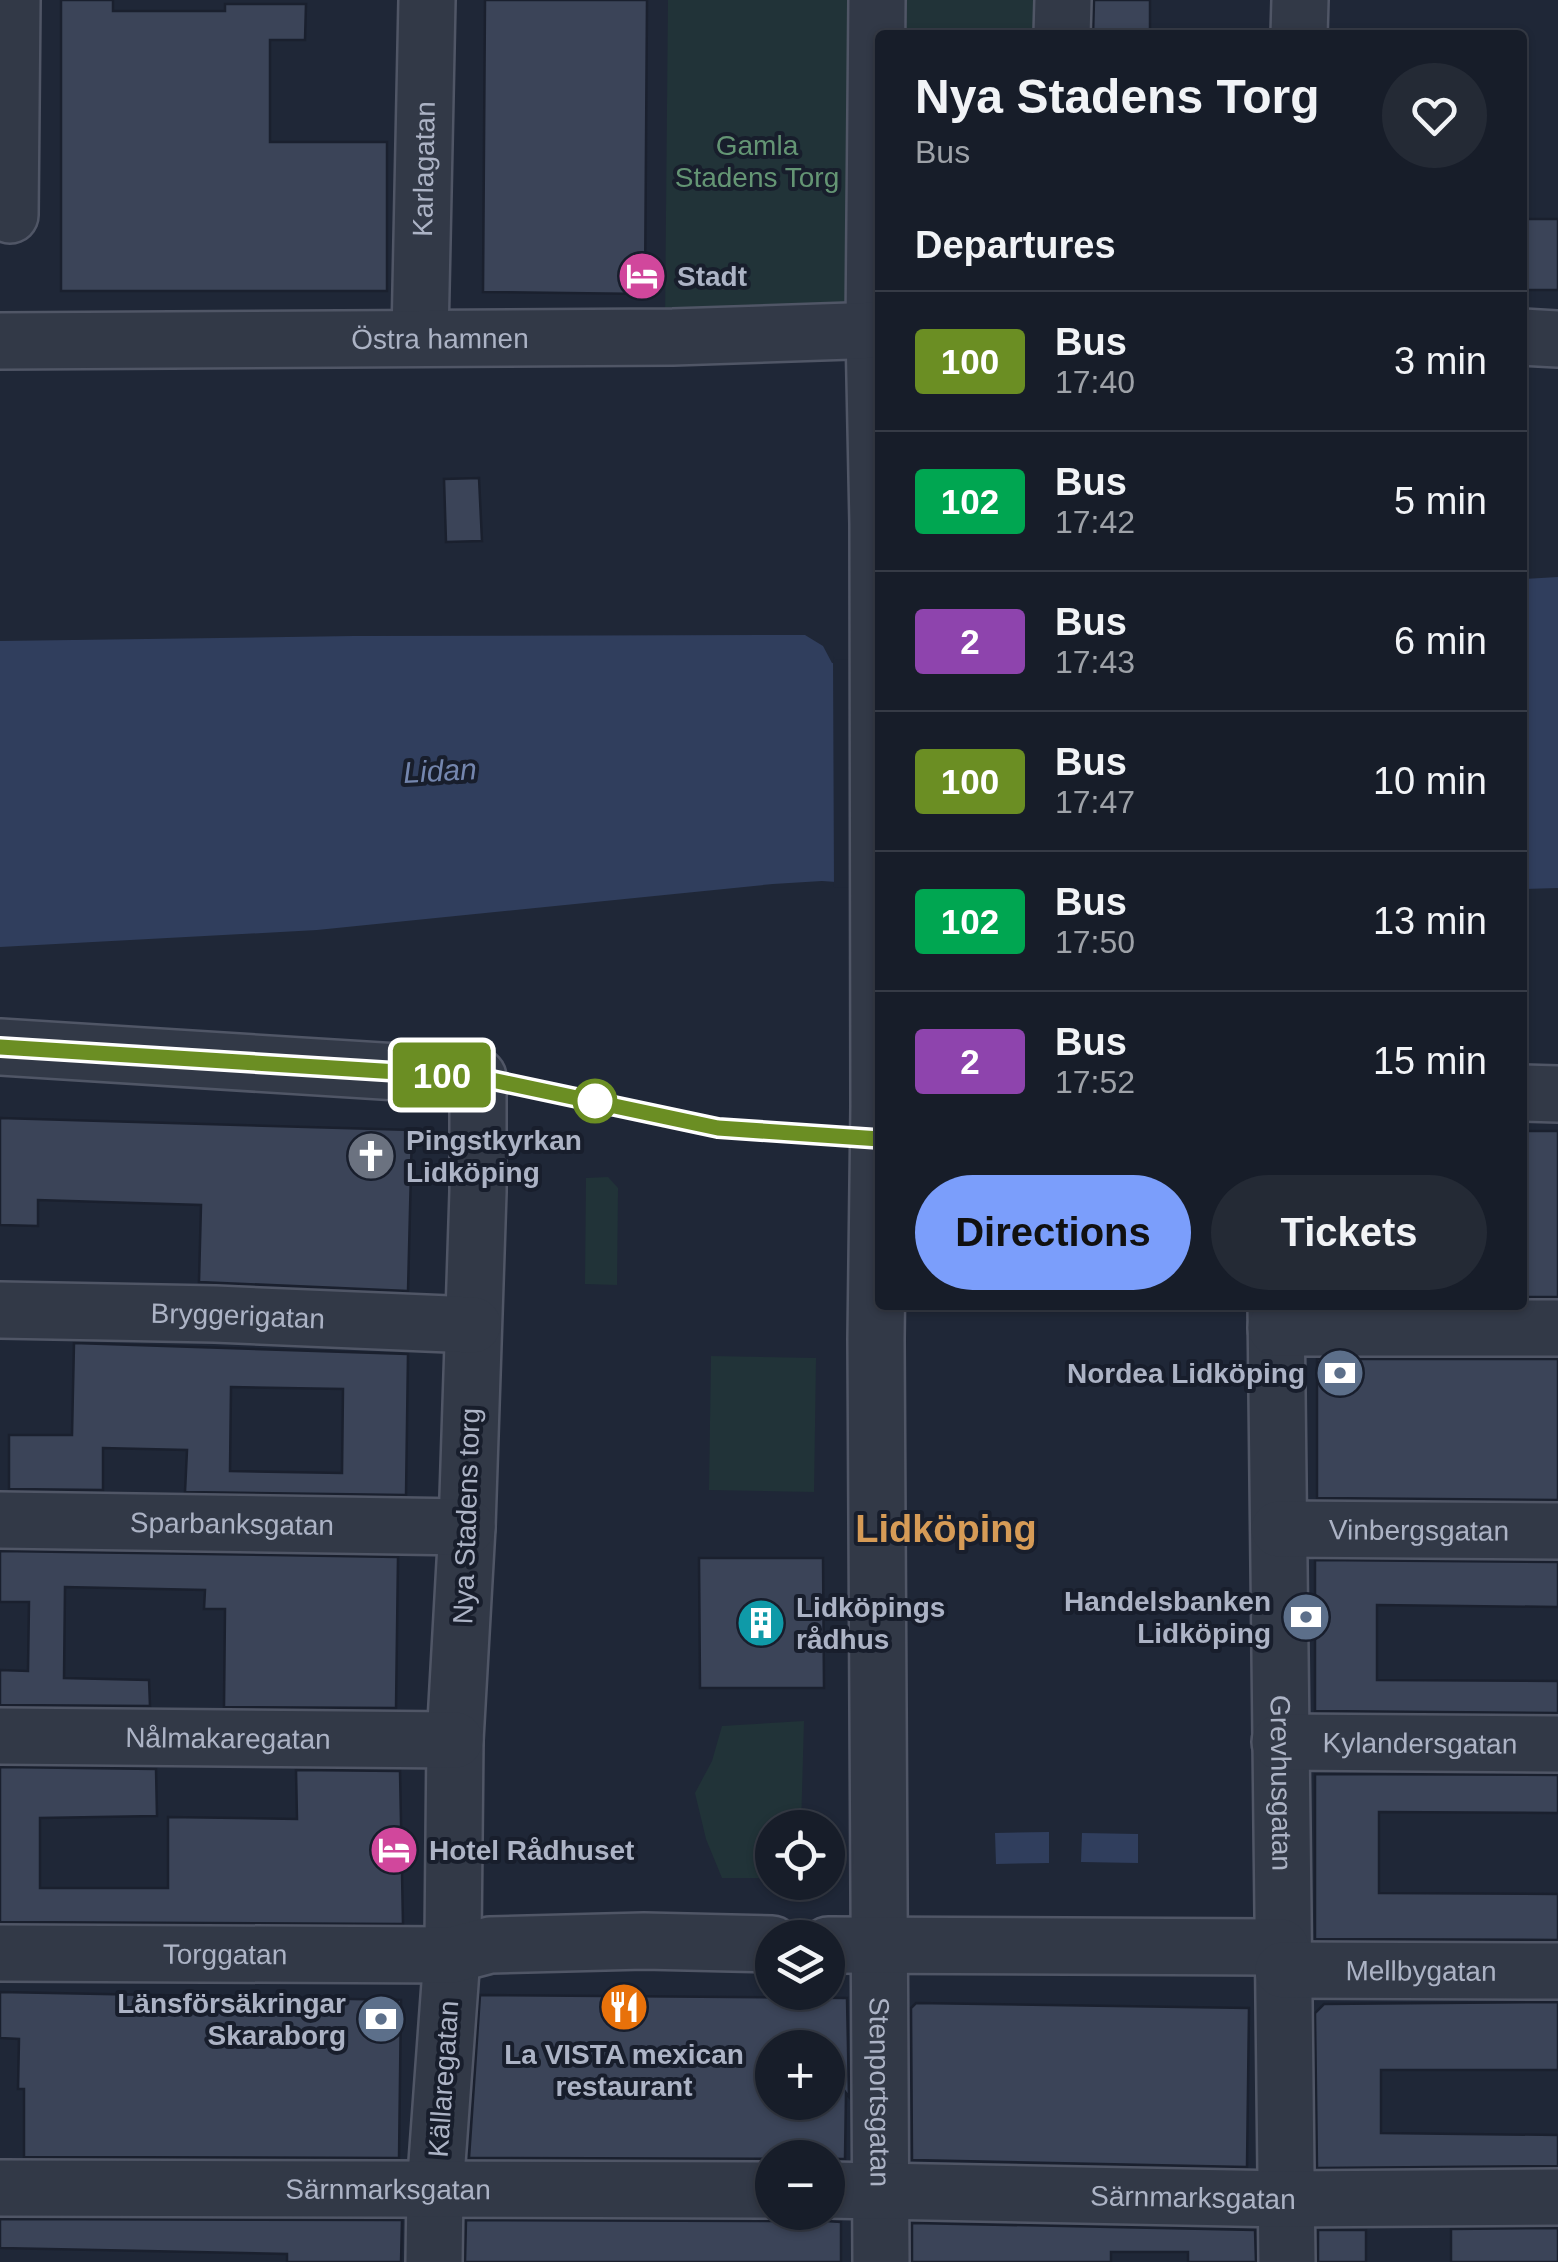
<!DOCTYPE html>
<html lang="en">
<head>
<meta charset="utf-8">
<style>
	:root { --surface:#171d29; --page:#242a35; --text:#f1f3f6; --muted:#9ea2a8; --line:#363b46; --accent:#7b9efb }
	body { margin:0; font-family:Helvetica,sans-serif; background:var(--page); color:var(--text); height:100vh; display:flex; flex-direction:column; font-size:38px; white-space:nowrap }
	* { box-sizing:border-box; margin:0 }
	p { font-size:32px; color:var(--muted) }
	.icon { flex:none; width:55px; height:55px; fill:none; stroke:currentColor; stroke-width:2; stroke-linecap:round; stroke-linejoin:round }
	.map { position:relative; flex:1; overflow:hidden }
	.panel { position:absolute; left:875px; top:30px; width:652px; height:1280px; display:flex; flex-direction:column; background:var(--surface); border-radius:10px; box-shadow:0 2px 8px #0004,0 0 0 2px var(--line) }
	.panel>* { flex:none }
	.badge { padding:0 20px; border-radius:8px; font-size:35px; line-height:65px }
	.controls { position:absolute; left:755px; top:1810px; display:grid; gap:20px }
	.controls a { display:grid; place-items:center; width:90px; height:90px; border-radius:50%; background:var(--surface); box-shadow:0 2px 8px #0004,0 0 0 2px var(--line); font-size:50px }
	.map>.badge { position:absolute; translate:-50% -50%; box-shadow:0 0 0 5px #fff }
	h2 { padding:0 40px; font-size:38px; line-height:90px }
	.round { display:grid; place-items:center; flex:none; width:105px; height:105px; border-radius:52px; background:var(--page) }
	.head { display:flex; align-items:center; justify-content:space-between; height:170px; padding:0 40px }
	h1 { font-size:48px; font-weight:600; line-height:75px }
	.action { display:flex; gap:20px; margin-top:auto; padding:20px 40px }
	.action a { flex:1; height:115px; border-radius:60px; background:var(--accent); color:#111; font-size:40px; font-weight:600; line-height:115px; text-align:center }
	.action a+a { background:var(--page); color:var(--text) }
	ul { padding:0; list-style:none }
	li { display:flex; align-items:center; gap:30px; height:140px; padding:0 40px; border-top:2px solid var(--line) }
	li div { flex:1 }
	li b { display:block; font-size:38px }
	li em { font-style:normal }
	li .badge { min-width:110px; font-weight:700; text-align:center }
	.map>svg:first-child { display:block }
	.green { fill:#213338 }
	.water { fill:#303e5d }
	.pier { fill:#1f2737 }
	.building { fill:#3b4458; stroke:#1a202e; stroke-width:2.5; fill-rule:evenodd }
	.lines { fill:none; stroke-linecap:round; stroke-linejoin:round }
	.minor-casing { stroke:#505666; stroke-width:60 }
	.minor { stroke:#323947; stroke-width:55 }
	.line-casing { stroke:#fff; stroke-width:22 }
	.line { stroke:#6b8e23; stroke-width:15 }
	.stop-dot { fill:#fff; stroke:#6b8e23; stroke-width:5 }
	.labels { text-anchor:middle; stroke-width:8; stroke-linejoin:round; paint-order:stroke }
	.park-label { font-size:28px; fill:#649574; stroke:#181e2c }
	.street-label { font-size:28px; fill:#acb3c5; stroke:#181e2c }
	.poi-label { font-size:28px; font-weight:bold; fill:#acb3c5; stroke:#181e2c; text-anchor:start }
	.water-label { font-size:30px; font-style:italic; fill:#7486ae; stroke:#181e2c }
	.district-label { font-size:38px; font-weight:bold; fill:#d69b56; stroke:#181e2c }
</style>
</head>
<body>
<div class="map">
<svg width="1558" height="2262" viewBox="0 0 1558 2262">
	<rect width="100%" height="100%" fill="#1f2737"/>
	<g class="green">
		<polygon points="668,0 848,0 845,325 665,323"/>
		<polygon points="907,0 1039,0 1039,35 906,35"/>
		<polygon points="608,1177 618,1188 617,1285 585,1284 586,1178"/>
		<polygon points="711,1356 816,1358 814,1492 709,1490"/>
		<polygon points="804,1721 801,1827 772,1828 772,1878 722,1878 706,1839 695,1793 712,1761 722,1726"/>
	</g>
	<g class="water">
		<polygon points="1558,577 1558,888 1523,889 1523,579"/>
		<polygon points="805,635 823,646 832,663 880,667 880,885 822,881 773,884 317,930 0,947 0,641 354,636"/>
		<polygon points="1049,1832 1049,1863 996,1864 995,1833"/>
		<polygon points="1082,1833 1138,1834 1138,1863 1081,1862"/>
	</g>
	<polygon class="pier" points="833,656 835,659 880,662 880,890 834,887"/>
	<g class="building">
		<polygon points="61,0 113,0 113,11 225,11 225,4 306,4 305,40 270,40 270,142 387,142 387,291 61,291"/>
		<polygon points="485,0 647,0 645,294 483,292"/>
		<polygon points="1094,0 1150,0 1150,35 1093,35"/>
		<rect x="1522" y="219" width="36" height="71"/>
		<polygon points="479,478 482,541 446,542 444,479"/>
		<polygon points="0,1118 412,1130 408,1291 199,1282 201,1205 38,1200 38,1226 0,1225"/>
		<rect x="1522" y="1131" width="36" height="166"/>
		<path d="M74,1343l334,11 -2,141 -221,-3 2,-42 -84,-2v42l-94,-1v-54h63zM231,1387l112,2 -1,84 -112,-2z"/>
		<polygon points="1317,1359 1558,1359 1558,1500 1317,1498"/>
		<polygon points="0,1551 398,1557 396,1708 224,1707 225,1609 204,1609 205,1590 65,1587 64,1678 149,1680 150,1706 0,1705 0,1670 28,1671 29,1602 0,1602"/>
		<polygon points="699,1558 823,1558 824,1688 700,1688"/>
		<polygon points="1315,1560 1558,1562 1558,1607 1377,1605 1377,1680 1558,1681 1558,1713 1315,1711"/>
		<polygon points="0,1767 156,1769 157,1816 40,1818 40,1888 168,1888 168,1817 297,1819 296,1770 400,1771 403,1924 0,1922"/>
		<polygon points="1315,1774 1558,1775 1558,1813 1379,1812 1379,1893 1558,1894 1558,1940 1315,1939"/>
		<polygon points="0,1992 401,2000 399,2158 24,2157 24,2089 18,2089 19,2039 0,2038"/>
		<path d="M480,1995l367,3 2,99 -3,-4 -1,66 -376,-1zM772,2048h56v54h-56z"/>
		<polygon points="1558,2002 1558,2070 1381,2070 1381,2133 1558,2135 1558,2166 1317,2168 1315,2013 1324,2004"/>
		<polygon points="916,2003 1249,2008 1247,2167 912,2160 911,2008"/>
		<polygon points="792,2212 808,2212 826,2221 841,2222 841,2262 465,2262 466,2220 772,2221"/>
		<polygon points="0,2219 402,2220 401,2262 287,2262 287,2254 0,2248"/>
		<polygon points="912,2223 1255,2230 1256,2262 1188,2262 1188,2252 1111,2252 1111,2262 912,2262"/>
		<polygon points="1558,2228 1558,2262 1451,2262 1451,2229"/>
		<rect x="1318" y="2230" width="48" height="32"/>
	</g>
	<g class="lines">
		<g class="minor-casing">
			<g id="minor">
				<path id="s1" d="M877,0l-3,330 4,194 1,583 -3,232 5,923"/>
				<polyline points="1062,35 1063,0"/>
				<polyline points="1299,35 1300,0"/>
				<polyline points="10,215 12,0"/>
				<path id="s2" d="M420,337l7,-337"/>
				<polyline points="1522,337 1558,339"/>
				<path id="s3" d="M0,341l673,-4 207,-7"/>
				<polyline points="0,1047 478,1077 478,1192 467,1527 455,1740 453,1942 435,2190 434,2262"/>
				<polyline points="1522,1093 1558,1094"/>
				<path id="s4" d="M1276,1305l11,957"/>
				<path id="s5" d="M0,1310l215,4 258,11"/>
				<polyline points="1276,1328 1558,1328"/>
				<path id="s6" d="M0,1520l467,7"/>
				<path id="s7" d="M1279,1529l279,2"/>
				<path id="s8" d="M0,1736l455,4"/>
				<path id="s9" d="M1280,1742l278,2"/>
				<polyline points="828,1945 1281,1947"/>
				<path id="s10" d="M0,1953l452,2 38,-10 154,-4 128,3"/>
				<path id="s11" d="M1283,1970l275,1"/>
				<path id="s12" d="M0,2188l772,2"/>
				<path id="s13" d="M828,2190l459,9 271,-2"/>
			</g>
		</g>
		<use href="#minor" class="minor"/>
	</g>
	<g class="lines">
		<g class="line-casing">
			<polyline id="line" points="0,1047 478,1077 718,1128 880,1139"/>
		</g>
		<use href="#line" class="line"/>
	</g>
	<defs>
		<g id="hotel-disc" transform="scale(2.5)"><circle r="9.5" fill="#d1479c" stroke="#181e2c"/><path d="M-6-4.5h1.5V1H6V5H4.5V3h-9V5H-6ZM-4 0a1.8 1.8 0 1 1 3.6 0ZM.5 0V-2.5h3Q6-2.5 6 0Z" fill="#fff"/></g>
		<g id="church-disc" transform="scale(2.5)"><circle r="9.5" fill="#6b7280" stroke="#181e2c"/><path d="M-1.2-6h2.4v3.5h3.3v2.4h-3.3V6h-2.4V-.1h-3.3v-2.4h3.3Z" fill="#fff"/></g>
		<g id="bank-disc" transform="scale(2.5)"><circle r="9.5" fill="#5c6f8a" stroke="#181e2c"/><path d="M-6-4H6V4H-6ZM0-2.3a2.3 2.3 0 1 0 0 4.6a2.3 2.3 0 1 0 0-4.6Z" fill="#fff"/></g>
		<g id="building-disc" transform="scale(2.5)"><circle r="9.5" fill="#0f9aa8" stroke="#181e2c"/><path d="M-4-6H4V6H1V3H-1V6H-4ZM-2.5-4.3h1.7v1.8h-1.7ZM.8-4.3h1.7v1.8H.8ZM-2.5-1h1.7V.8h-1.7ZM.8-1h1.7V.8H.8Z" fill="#fff"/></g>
		<g id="restaurant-disc" transform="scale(2.5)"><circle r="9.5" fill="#e8710a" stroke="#181e2c"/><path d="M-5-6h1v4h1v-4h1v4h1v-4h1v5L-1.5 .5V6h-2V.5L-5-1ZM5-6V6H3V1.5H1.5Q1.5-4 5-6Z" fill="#fff"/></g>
	</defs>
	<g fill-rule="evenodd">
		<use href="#hotel-disc" x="642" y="276"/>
		<use href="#church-disc" x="371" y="1156"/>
		<use href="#bank-disc" x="1340" y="1373"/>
		<use href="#bank-disc" x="1306" y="1617"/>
		<use href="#building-disc" x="761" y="1623"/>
		<use href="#hotel-disc" x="394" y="1850"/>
		<use href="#restaurant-disc" x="624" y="2007"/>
		<use href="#bank-disc" x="381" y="2019"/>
	</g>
	<circle class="stop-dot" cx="595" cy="1101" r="20"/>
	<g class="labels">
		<g class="park-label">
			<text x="757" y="155">Gamla<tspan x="757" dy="32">Stadens Torg</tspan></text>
		</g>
		<g class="street-label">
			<text dy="10" stroke="none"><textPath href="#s2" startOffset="168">Karlagatan</textPath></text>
			<text dy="10" stroke="none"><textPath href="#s3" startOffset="440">Östra hamnen</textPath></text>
			<text dy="10" stroke="none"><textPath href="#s5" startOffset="238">Bryggerigatan</textPath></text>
			<text transform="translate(466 1516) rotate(-88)" y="10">Nya Stadens torg</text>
			<text dy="10" stroke="none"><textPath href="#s6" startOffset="232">Sparbanksgatan</textPath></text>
			<text dy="10" stroke="none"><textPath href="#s7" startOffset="140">Vinbergsgatan</textPath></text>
			<text dy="10" stroke="none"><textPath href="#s8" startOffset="228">Nålmakaregatan</textPath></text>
			<text dy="10" stroke="none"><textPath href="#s9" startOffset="140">Kylandersgatan</textPath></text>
			<text dy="10" stroke="none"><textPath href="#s4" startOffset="478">Grevhusgatan</textPath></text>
			<text dy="10" stroke="none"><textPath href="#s10" startOffset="225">Torggatan</textPath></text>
			<text dy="10" stroke="none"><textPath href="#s11" startOffset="138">Mellbygatan</textPath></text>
			<text transform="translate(443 2079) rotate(-86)" y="10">Källaregatan</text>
			<text dy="10" stroke="none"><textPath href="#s1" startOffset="2092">Stenportsgatan</textPath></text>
			<text dy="10" stroke="none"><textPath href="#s12" startOffset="388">Särnmarksgatan</textPath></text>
			<text dy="10" stroke="none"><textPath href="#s13" startOffset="365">Särnmarksgatan</textPath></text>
		</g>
		<g class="poi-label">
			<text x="677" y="286">Stadt</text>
			<text x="406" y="1150">Pingstkyrkan<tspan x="406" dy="32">Lidköping</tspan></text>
			<text x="1305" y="1383" text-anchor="end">Nordea Lidköping</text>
			<text x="1271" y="1611" text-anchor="end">Handelsbanken<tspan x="1271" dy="32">Lidköping</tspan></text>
			<text x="796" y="1617">Lidköpings<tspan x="796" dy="32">rådhus</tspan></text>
			<text x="429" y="1860">Hotel Rådhuset</text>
			<text x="346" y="2013" text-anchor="end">Länsförsäkringar<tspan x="346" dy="32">Skaraborg</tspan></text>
			<text x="624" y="2064" text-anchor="middle">La VISTA mexican<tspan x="624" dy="32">restaurant</tspan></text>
		</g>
		<g class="water-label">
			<text transform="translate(440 771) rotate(-3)" y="10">Lidan</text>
		</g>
		<g class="district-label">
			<text x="946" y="1542">Lidköping</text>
		</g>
	</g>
</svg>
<div class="controls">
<a><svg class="icon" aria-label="locate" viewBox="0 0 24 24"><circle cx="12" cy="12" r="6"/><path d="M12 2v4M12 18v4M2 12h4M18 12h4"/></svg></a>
<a><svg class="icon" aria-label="layers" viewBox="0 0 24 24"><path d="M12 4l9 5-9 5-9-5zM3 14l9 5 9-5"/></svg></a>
<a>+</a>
<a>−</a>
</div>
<b class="badge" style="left:442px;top:1075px;background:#6b8e23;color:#fff">100</b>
<section class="panel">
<div class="head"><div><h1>Nya Stadens Torg</h1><p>Bus</p></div><a class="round"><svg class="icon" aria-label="heart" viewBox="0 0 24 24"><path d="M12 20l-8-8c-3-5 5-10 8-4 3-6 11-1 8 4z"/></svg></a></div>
<h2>Departures</h2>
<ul>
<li><span class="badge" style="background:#6b8e23;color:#fff">100</span><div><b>Bus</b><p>17:40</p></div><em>3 min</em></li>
<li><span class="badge" style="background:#00a651;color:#fff">102</span><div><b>Bus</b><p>17:42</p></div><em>5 min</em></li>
<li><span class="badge" style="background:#8e44ad;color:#fff">2</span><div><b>Bus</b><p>17:43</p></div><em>6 min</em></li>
<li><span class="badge" style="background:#6b8e23;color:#fff">100</span><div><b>Bus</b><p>17:47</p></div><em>10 min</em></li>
<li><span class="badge" style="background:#00a651;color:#fff">102</span><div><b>Bus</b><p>17:50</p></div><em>13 min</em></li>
<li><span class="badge" style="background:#8e44ad;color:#fff">2</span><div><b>Bus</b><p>17:52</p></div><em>15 min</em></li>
</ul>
<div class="action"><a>Directions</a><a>Tickets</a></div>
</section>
</div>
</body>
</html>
